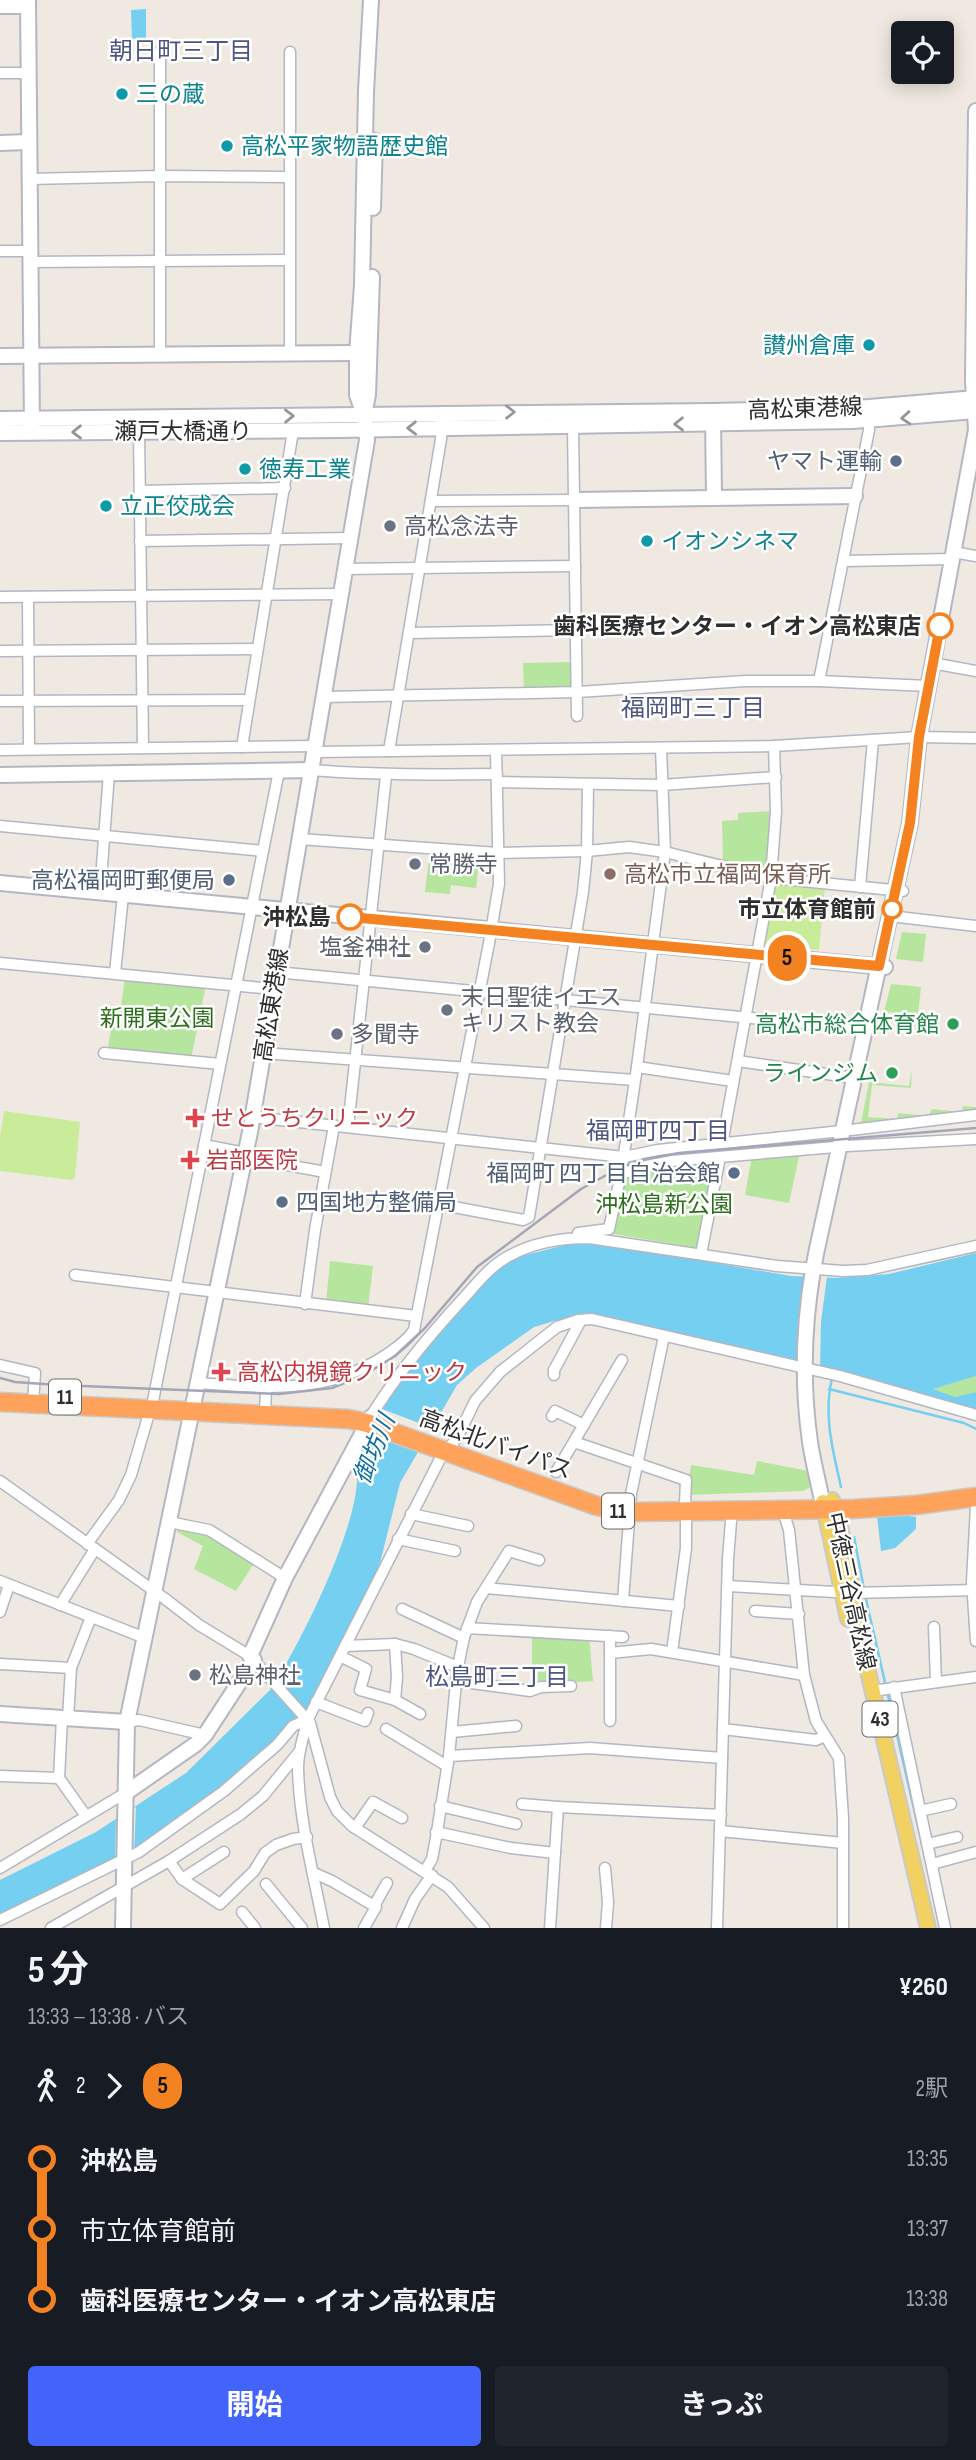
<!DOCTYPE html>
<html lang="ja">
<head>
<meta charset="utf-8">
<style>
	:root { --surface:#171b24; --page:#20242c; --text:#f1f3f6; --muted:#9ea1a6; --accent:#4264fb }
	body { margin:0; font-family:"Sofia Sans Condensed","Noto Sans JP",sans-serif; background:var(--page); color:var(--text); height:100vh; display:flex; flex-direction:column; font-size:26px; white-space:nowrap }
	* { box-sizing:border-box; margin:0 }
	p { font-size:23px; color:var(--muted) }
	.icon { flex:none; width:38px; height:38px; fill:none; stroke:currentColor; stroke-width:2; stroke-linecap:round; stroke-linejoin:round }
	.map { position:relative; height:1928px; overflow:hidden }
	.side { display:flex; flex-direction:column; background:var(--surface); flex:1 }
	.side>* { flex:none }
	.badge { padding:0 14px; border-radius:23px; font-size:24px; line-height:46px }
	.fabs { position:absolute; left:891px; top:21px; display:grid; gap:14px }
	.fabs a { display:grid; place-items:center; width:63px; height:63px; border-radius:7px; background:var(--surface); box-shadow:0 4px 18px #0003; font-size:35px }
	.map>.badge { position:absolute; translate:-50% -50%; box-shadow:0 0 0 4px #fff }
	.legs { display:flex; align-items:center; gap:10px; height:77px; padding:0 28px; font-size:23px }
	.legs p { margin-inline-start:auto }
	.summary { display:flex; align-items:center; justify-content:space-between; height:119px; padding:0 28px }
	h1 { font-size:38px; font-weight:700; line-height:52px }
	.cta { display:flex; gap:14px; margin-top:auto; padding:14px 28px }
	.cta a { flex:1; height:80px; border-radius:7px; background:var(--accent); color:#fff; font-size:28px; font-weight:700; line-height:80px; text-align:center }
	.cta a+a { background:var(--page); color:var(--text) }
	ul { padding:0 28px; list-style:none }
	li { display:flex; align-items:center; gap:24px; height:70px; font-size:26px }
	li i { display:grid; place-items:center; width:10px; height:100%; margin:0 9px; background:currentColor }
	li i::after { content:''; width:18px; height:18px; margin:-9px; border:5px solid; border-radius:50%; background:var(--surface) }
	li p { margin-inline-start:auto }
	li:first-child i { background:linear-gradient(#0000 50%,currentColor 0) }
	li:last-child i { background:linear-gradient(currentColor 50%,#0000 0) }
	.map>svg:first-child { display:block }
	.green { fill:#b6e59e }
	.pitch { fill:#c9ec9a }
	.water { fill:#75cff0 }
	.pier { fill:#efe9e1 }
	.lines { fill:none; stroke-linecap:round; stroke-linejoin:round }
	.stream { stroke:#75cff0; stroke-width:2.5 }
	.street-casing { stroke:#b4b7c1; stroke-width:13 }
	.secondary-casing { stroke:#b4b7c1; stroke-width:18 }
	.primary-casing { stroke:#c9c9c9; stroke-width:18 }
	.highway-casing { stroke:#c9c9c9; stroke-width:21 }
	.street { stroke:#fff; stroke-width:10 }
	.secondary { stroke:#fff; stroke-width:14 }
	.primary { stroke:#f2d163; stroke-width:14 }
	.highway { stroke:#ffa35c; stroke-width:18 }
	.rail { stroke:#a3a6b8; stroke-width:2.5 }
	.oneway { stroke:#969696 }
	.line-1-casing { stroke:#fff; stroke-width:16 }
	.line-1 { stroke:#f58220; stroke-width:10 }
	.culture-dot { fill:#0f9aa8; stroke:#fff; stroke-width:2.5 }
	.service-dot { fill:#5c6f8a; stroke:#fff; stroke-width:2.5 }
	.worship-dot { fill:#6b7280; stroke:#fff; stroke-width:2.5 }
	.stop-1-dot { fill:#fff; stroke:#f58220; stroke-width:3.5 }
	.education-dot { fill:#8d6e63; stroke:#fff; stroke-width:2.5 }
	.leisure-dot { fill:#2e9e5b; stroke:#fff; stroke-width:2.5 }
	.health-dot { fill:#e0444e; stroke:#fff; stroke-width:2.5 }
	.labels { text-anchor:middle; stroke-width:5; stroke-linejoin:round; paint-order:stroke }
	.shield { fill:#fff; stroke:#6d6d6d; stroke-width:2 }
	.shield-label { font-size:21px; font-weight:bold; fill:#2e2e2e }
	.culture-label { font-size:23px; fill:#0d838f; stroke:#fff; text-anchor:start }
	.street-label { font-size:23px; fill:#2e2e2e; stroke:#fff }
	.service-label { font-size:23px; fill:#4e5e75; stroke:#fff; text-anchor:end }
	.worship-label { font-size:23px; fill:#5b616d; stroke:#fff; text-anchor:start }
	.stop-label { font-size:23px; font-weight:bold; fill:#2e2e2e; stroke:#fff; text-anchor:end }
	.education-label { font-size:23px; fill:#785e54; stroke:#fff; text-anchor:start }
	.park-label { font-size:23px; fill:#2c6e1b; stroke:#fff }
	.leisure-label { font-size:23px; fill:#27864d; stroke:#fff; text-anchor:end }
	.health-label { font-size:23px; fill:#be3a42; stroke:#fff; text-anchor:start }
	.neighbourhood-label { font-size:24px; fill:#4d5680; stroke:#fff }
	.water-label { font-size:24px; font-style:italic; fill:#0d6fa3; stroke:#fff }
</style>
</head>
<body>
<div class="map">
<svg width="976" height="1928" viewBox="0 0 976 1928">
	<rect width="100%" height="100%" fill="#efe9e1"/>
	<g class="green">
		<polygon points="573,662 574,686 571,690 524,691 523,663"/>
		<polygon points="773,811 769,874 723,862 722,821 738,820 738,813"/>
		<polygon points="430,850 480,854 476,888 451,885 450,894 425,892"/>
		<polygon points="902,932 926,934 923,962 896,959"/>
		<polygon points="125,977 206,985 191,1059 110,1051 108,1048 112,1022 119,1022"/>
		<polygon points="891,984 921,987 918,1014 884,1012"/>
		<polygon points="912,1069 911,1088 872,1085 868,1117 897,1119 898,1113 928,1116 932,1109 962,1112 963,1106 976,1107 976,1112 863,1125 861,1123 869,1082 909,1086"/>
		<polygon points="800,1152 789,1203 745,1195 752,1156"/>
		<polygon points="715,1160 698,1248 614,1234 625,1176 648,1168"/>
		<polygon points="330,1261 373,1266 368,1307 326,1303"/>
		<polygon points="976,1376 976,1392 955,1397 932,1389"/>
		<polygon points="757,1461 809,1471 812,1481 809,1488 803,1491 687,1495 691,1465 754,1475"/>
		<polygon points="178,1525 209,1532 255,1562 236,1591 194,1569 203,1546 177,1532"/>
		<polygon points="532,1634 589,1637 593,1681 532,1685"/>
	</g>
	<g class="pitch">
		<polygon points="777,882 825,887 819,950 762,945 773,885"/>
		<polygon points="4,1111 80,1122 75,1177 72,1180 0,1171 0,1137"/>
	</g>
	<g class="water">
		<polygon points="146,9 146,38 132,39 131,10"/>
		<path d="M573,1243l30,1 188,32 45,2 53,-4 87,-21v123l-43,13 22,8 21,-5v19l-385,-95 -30,3 -27,8 -58,41 -19,17 -57,98 -21,84 -55,113 -13,23 -13,15 -75,70 -84,61 -139,70v-39l96,-48 90,-59 85,-84c28,-43 96,-176 85,-225l31,-63 27,-41 71,-79 21,-18 12,-6z"/>
		<polygon points="900,1515 916,1517 916,1529 895,1548 881,1551 877,1516"/>
	</g>
	<g class="pier">
		<polygon points="805,1274 827,1276 821,1322 820,1370 799,1365 800,1319"/>
		<polygon points="382,1409 432,1428 419,1452 369,1434"/>
		<polygon points="136,1807 134,1853 115,1865 116,1819"/>
	</g>
	<g class="lines">
		<g class="stream">
			<path d="M832,1378c-9,37 1,73 9,109"/>
			<polyline points="829,1389 964,1423 976,1429"/>
			<polyline points="854,1537 864,1589"/>
			<polyline points="865,1595 930,1879"/>
		</g>
		<g class="street-casing">
			<g id="street">
				<polyline points="160,51 160,355"/>
				<polyline points="0,73 28,73"/>
				<polyline points="29,179 160,176 289,177"/>
				<polyline points="0,251 29,251"/>
				<polyline points="29,262 289,260"/>
				<polyline points="290,355 290,52"/>
				<polyline points="573,426 577,716"/>
				<polyline points="139,431 143,747"/>
				<polyline points="140,491 285,488"/>
				<polyline points="431,501 574,500"/>
				<polyline points="140,541 351,538"/>
				<polyline points="953,552 976,556"/>
				<polyline points="844,561 952,559"/>
				<polyline points="345,569 575,566"/>
				<polyline points="0,597 342,594"/>
				<polyline points="28,597 29,749"/>
				<polyline points="409,633 576,630"/>
				<polyline points="0,651 257,649"/>
				<polyline points="932,663 976,671"/>
				<polyline points="819,681 869,430 869,413"/>
				<polyline points="324,697 578,692 745,681 819,681 928,686"/>
				<polyline points="0,701 249,700"/>
				<polyline points="242,747 293,431"/>
				<polyline points="0,750 315,746"/>
				<polyline points="389,751 441,439 442,423"/>
				<polyline points="314,752 774,746 919,737 976,738"/>
				<path d="M311,770c62,5 123,5 186,4"/>
				<polyline points="497,782 662,785 776,777"/>
				<polyline points="0,826 263,851"/>
				<polyline points="299,839 498,853 587,851 629,847 665,852 771,878 903,891"/>
				<polyline points="860,887 873,740"/>
				<polyline points="100,892 109,773"/>
				<polyline points="890,916 976,926"/>
				<polyline points="0,963 273,989"/>
				<polyline points="276,972 865,1029"/>
				<polyline points="115,973 123,895"/>
				<polyline points="104,1053 220,1064"/>
				<polyline points="263,1053 635,1080"/>
				<polyline points="738,1061 854,1078"/>
				<polyline points="637,1067 733,1081"/>
				<polyline points="253,1117 624,1157 658,1150 842,1131"/>
				<polyline points="348,1127 386,776"/>
				<polyline points="851,1130 976,1115"/>
				<polyline points="722,1144 771,878 776,811 774,746"/>
				<polyline points="204,1145 245,1153"/>
				<polyline points="244,1157 325,1172"/>
				<polyline points="621,1174 647,1166 672,1161 847,1146 976,1139"/>
				<polyline points="438,1204 523,1220 529,1217 583,892 587,851 588,785"/>
				<polyline points="578,1233 609,1229 621,1174 637,1067 665,852 661,748"/>
				<polyline points="701,1254 720,1157"/>
				<polyline points="75,1275 416,1316"/>
				<polyline points="305,1304 315,1230 334,1126"/>
				<polyline points="0,1365 35,1373 33,1404"/>
				<polyline points="554,1375 554,1370 581,1320"/>
				<path d="M198,1383c67,5 129,12 188,-28 10,-7 21,-14 28,-25l75,-387 10,-59 -3,-134"/>
				<polyline points="153,1401 279,771"/>
				<polyline points="265,1416 266,1386"/>
				<path d="M371,1416c26,-42 56,-78 89,-114 16,-17 30,-37 51,-47 24,-13 52,-17 78,-17l188,28 66,5 24,-1 109,-24"/>
				<polyline points="552,1416 555,1411 584,1425"/>
				<polyline points="574,1442 686,1480 685,1503"/>
				<polyline points="556,1472 622,1360"/>
				<polyline points="0,1481 164,1598 199,1625 250,1656 310,1723 330,1797 337,1811 352,1826 448,1887 484,1928"/>
				<polyline points="976,1506 972,1582 976,1641"/>
				<polyline points="783,1511 789,1530 804,1675 816,1721 839,1758 843,1818 843,1928"/>
				<polyline points="411,1514 468,1526"/>
				<polyline points="169,1522 209,1530 285,1578"/>
				<polyline points="398,1539 455,1551"/>
				<polyline points="87,1544 119,1500 131,1475 150,1410"/>
				<polyline points="0,1581 145,1638"/>
				<polyline points="728,1586 853,1593 976,1590"/>
				<polyline points="486,1588 679,1606"/>
				<polyline points="623,1601 631,1494 664,1336"/>
				<polyline points="60,1605 95,1549"/>
				<polyline points="402,1609 464,1638"/>
				<polyline points="755,1611 799,1614"/>
				<polyline points="0,1612 9,1585"/>
				<polyline points="934,1627 936,1682"/>
				<polyline points="467,1628 623,1637"/>
				<polyline points="395,1644 397,1677 395,1700 420,1714"/>
				<polyline points="345,1646 395,1644 414,1649 458,1667"/>
				<polyline points="672,1652 686,1548 686,1513"/>
				<polyline points="610,1653 651,1649 804,1675"/>
				<polyline points="340,1656 366,1669 360,1690 395,1700"/>
				<polyline points="0,1664 71,1668 68,1718"/>
				<polyline points="71,1668 91,1617"/>
				<polyline points="456,1681 530,1691 541,1687 571,1686"/>
				<polyline points="894,1687 945,1928"/>
				<polyline points="872,1691 976,1677"/>
				<polyline points="316,1702 365,1721 368,1713"/>
				<polyline points="62,1718 59,1778 86,1816"/>
				<polyline points="610,1721 610,1636"/>
				<polyline points="127,1722 139,1720 205,1735"/>
				<polyline points="386,1729 447,1766"/>
				<polyline points="723,1729 816,1740 825,1736"/>
				<polyline points="452,1732 516,1726"/>
				<polyline points="449,1756 590,1748 722,1758"/>
				<polyline points="0,1776 59,1778"/>
				<polyline points="522,1804 558,1807"/>
				<polyline points="440,1806 516,1824"/>
				<polyline points="920,1811 951,1804"/>
				<polyline points="355,1828 373,1802 402,1818"/>
				<polyline points="720,1831 843,1843"/>
				<polyline points="436,1832 511,1848 555,1853 558,1807 721,1815"/>
				<polyline points="927,1844 957,1837"/>
				<polyline points="169,1861 182,1879 220,1904 254,1871 265,1853 276,1845 293,1839 307,1837"/>
				<polyline points="932,1864 976,1852"/>
				<polyline points="0,1868 127,1792"/>
				<polyline points="605,1868 608,1902 606,1928"/>
				<polyline points="425,1871 432,1859 436,1838 449,1756 457,1672 464,1637 477,1602 509,1551 539,1560"/>
				<polyline points="314,1873 332,1881 376,1907 364,1928"/>
				<polyline points="182,1879 224,1852"/>
				<polyline points="266,1884 302,1928"/>
				<polyline points="374,1906 387,1883"/>
				<polyline points="242,1912 255,1928"/>
				<polyline points="0,1920 139,1852 224,1791 277,1745 293,1726 308,1719"/>
				<polyline points="51,1928 169,1861 241,1814 263,1796 299,1752"/>
				<path d="M324,1928c-10,-52 -25,-107 -26,-161 0,-16 6,-32 10,-48l132,-260 17,-21 18,-37 25,-29 57,-45 21,-7 14,-1 248,57 136,39"/>
				<polyline points="402,1928 415,1899 432,1875"/>
				<polyline points="550,1928 555,1853"/>
				<polyline points="717,1928 728,1559 732,1509"/>
			</g>
		</g>
		<g class="secondary-casing">
			<g id="secondary">
				<polyline points="28,0 32,427"/>
				<polyline points="0,6 27,6"/>
				<polyline points="0,143 28,142"/>
				<polyline points="373,208 375,141"/>
				<polyline points="0,356 357,353"/>
				<polyline points="364,414 368,395 372,277"/>
				<polyline points="713,416 714,498"/>
				<polyline points="0,419 713,411 869,407 976,398"/>
				<polyline points="0,433 339,430 853,421 976,411"/>
				<polyline points="574,500 855,496"/>
				<polyline points="0,775 311,770"/>
				<polyline points="0,883 885,967"/>
				<path d="M822,1500c-4,-19 -9,-38 -12,-58 -9,-64 -6,-130 7,-193l93,-426 9,-86 57,-307 -3,-49 3,-270"/>
				<polyline points="250,1656 285,1578 371,1417"/>
				<polyline points="0,1714 127,1722"/>
				<polyline points="127,1792 196,1744 205,1735 254,1660"/>
				<polyline points="123,1928 127,1722 250,1132 367,440 364,415 357,395 357,353 362,285 366,91 371,0"/>
			</g>
		</g>
		<g class="primary-casing">
			<g id="primary">
				<polyline points="832,1500 840,1526 867,1667 928,1928"/>
				<polyline points="823,1502 848,1619"/>
			</g>
		</g>
		<g class="highway-casing">
			<polyline id="highway" points="0,1402 348,1419 367,1423 597,1506 630,1512 854,1509 916,1505 976,1497"/>
		</g>
		<use href="#street" class="street"/>
		<use href="#secondary" class="secondary"/>
		<use href="#primary" class="primary"/>
		<use href="#highway" class="highway"/>
		<polyline class="rail" points="0,1378 15,1382 58,1385 279,1394 332,1388 364,1375 395,1356 425,1328 477,1267 581,1189 623,1166 645,1159 679,1153 976,1128"/>
	</g>
	<defs><path id="oneway-chevron" d="M-2-3.5L2.5 0L-2 3.5" fill="none" stroke-width="1.6" stroke-linecap="round" stroke-linejoin="round" transform="scale(1.75)"/></defs>
	<g class="oneway">
		<use href="#oneway-chevron" transform="translate(510 412)"/>
		<use href="#oneway-chevron" transform="translate(289 416) rotate(-1)"/>
		<use href="#oneway-chevron" transform="translate(906 418) rotate(176)"/>
		<use href="#oneway-chevron" transform="translate(679 424) rotate(179)"/>
		<use href="#oneway-chevron" transform="translate(412 428) rotate(179)"/>
		<use href="#oneway-chevron" transform="translate(77 432) rotate(179)"/>
	</g>
	<g class="lines">
		<g class="line-1-casing">
			<polyline id="line-1" points="350,917 879,966 910,823 919,737 940,626"/>
		</g>
		<use href="#line-1" class="line-1"/>
	</g>
	<g class="culture-dot">
		<circle cx="122" cy="94" r="7"/>
		<circle cx="227" cy="146" r="7"/>
		<circle cx="869" cy="345" r="7"/>
		<circle cx="245" cy="469" r="7"/>
		<circle cx="106" cy="506" r="7"/>
		<circle cx="647" cy="541" r="7"/>
	</g>
	<g class="service-dot">
		<circle cx="896" cy="461" r="7"/>
		<circle cx="229" cy="880" r="7"/>
		<circle cx="734" cy="1173" r="7"/>
		<circle cx="282" cy="1202" r="7"/>
	</g>
	<g class="worship-dot">
		<circle cx="390" cy="526" r="7"/>
		<circle cx="415" cy="864" r="7"/>
		<circle cx="425" cy="947" r="7"/>
		<circle cx="447" cy="1010" r="7"/>
		<circle cx="337" cy="1034" r="7"/>
		<circle cx="195" cy="1675" r="7"/>
	</g>
	<g class="stop-1-dot">
		<circle cx="940" cy="626" r="12"/>
		<circle cx="892" cy="909" r="9"/>
		<circle cx="350" cy="917" r="12"/>
	</g>
	<circle class="education-dot" cx="610" cy="874" r="7"/>
	<g class="leisure-dot">
		<circle cx="953" cy="1024" r="7"/>
		<circle cx="892" cy="1073" r="7"/>
	</g>
	<g class="health-dot">
		<path d="M191.5 1107.5h7v7h7v7h-7v7h-7v-7h-7v-7h7z"/>
		<path d="M186.5 1149.5h7v7h7v7h-7v7h-7v-7h-7v-7h7z"/>
		<path d="M217.5 1361.5h7v7h7v7h-7v7h-7v-7h-7v-7h7z"/>
	</g>
	<g class="labels">
		<g class="shield">
			<rect x="49" y="1379.5" width="32" height="35" rx="5"/>
			<rect x="602" y="1493.5" width="32" height="35" rx="5"/>
			<rect x="862.5" y="1701.5" width="35" height="35" rx="5"/>
		</g>
		<g class="shield-label">
			<text x="65" y="1404">11</text>
			<text x="618" y="1518">11</text>
			<text x="880" y="1726">43</text>
		</g>
		<g class="culture-label">
			<text x="136" y="102">三の蔵</text>
			<text x="241" y="154">高松平家物語歴史館</text>
			<text x="855" y="353" text-anchor="end">讃州倉庫</text>
			<text x="259" y="477">徳寿工業</text>
			<text x="120" y="514">立正佼成会</text>
			<text x="661" y="549">イオンシネマ</text>
		</g>
		<g class="street-label">
			<text transform="translate(805 408) rotate(-2)" y="8">高松東港線</text>
			<text x="183" y="439">瀬戸大橋通り</text>
			<text transform="translate(271 1005) rotate(-81)" y="8">高松東港線</text>
			<text transform="translate(496 1444) rotate(20)" y="8">高松北バイパス</text>
			<text transform="translate(851 1591) rotate(78)" y="8">中徳三谷高松線</text>
		</g>
		<g class="service-label">
			<text x="882" y="469">ヤマト運輸</text>
			<text x="215" y="888">高松福岡町郵便局</text>
			<text x="720" y="1181">福岡町 四丁目自治会館</text>
			<text x="296" y="1210" text-anchor="start">四国地方整備局</text>
		</g>
		<g class="worship-label">
			<text x="404" y="534">高松念法寺</text>
			<text x="429" y="872">常勝寺</text>
			<text x="411" y="955" text-anchor="end">塩釜神社</text>
			<text x="461" y="1005">末日聖徒イエス<tspan x="461" dy="26">キリスト教会</tspan></text>
			<text x="351" y="1042">多聞寺</text>
			<text x="209" y="1683">松島神社</text>
		</g>
		<g class="stop-label">
			<text x="921" y="634">歯科医療センター・イオン高松東店</text>
			<text x="876" y="917">市立体育館前</text>
			<text x="331" y="925">沖松島</text>
		</g>
		<g class="education-label">
			<text x="624" y="882">高松市立福岡保育所</text>
		</g>
		<g class="park-label">
			<text x="157" y="1026">新開東公園</text>
			<text x="664" y="1212">沖松島新公園</text>
		</g>
		<g class="leisure-label">
			<text x="939" y="1032">高松市総合体育館</text>
			<text x="878" y="1081">ラインジム</text>
		</g>
		<g class="health-label">
			<text x="211" y="1126">せとうちクリニック</text>
			<text x="206" y="1168">岩部医院</text>
			<text x="237" y="1380">高松内視鏡クリニック</text>
		</g>
		<g class="neighbourhood-label">
			<text x="181" y="59">朝日町三丁目</text>
			<text x="693" y="716">福岡町三丁目</text>
			<text x="658" y="1139">福岡町四丁目</text>
			<text x="497" y="1685">松島町三丁目</text>
		</g>
		<g class="water-label">
			<text transform="translate(374 1449) rotate(-68)" y="8">御坊川</text>
		</g>
	</g>
</svg>
<div class="fabs">
<a><svg class="icon" aria-label="locate" viewBox="0 0 24 24"><circle cx="12" cy="12" r="6"/><path d="M12 2v4M12 18v4M2 12h4M18 12h4"/></svg></a>
</div>
<b class="badge" style="left:787px;top:958px;background:#f58220;color:#111">5</b>
</div>
<section class="side">
<div class="summary"><div><h1>5 分</h1><p>13:33 – 13:38 · バス</p></div><b>¥260</b></div>
<div class="legs"><svg class="icon" aria-label="walk" viewBox="0 0 24 24"><circle cx="13" cy="4" r="2"/><path d="M13 8l-2 6 4 7M11 14l-3 7M7 12l3-4h3l4 4"/></svg>2<svg class="icon" aria-label="forward" viewBox="0 0 24 24"><path d="M9 5l7 7-7 7"/></svg><b class="badge" style="background:#f58220;color:#111">5</b><p>2駅</p></div>
<ul>
<li><i style="color:#f58220"></i><b>沖松島</b><p>13:35</p></li>
<li><i style="color:#f58220"></i><span>市立体育館前</span><p>13:37</p></li>
<li><i style="color:#f58220"></i><b>歯科医療センター・イオン高松東店</b><p>13:38</p></li>
</ul>
<div class="cta"><a>開始</a><a>きっぷ</a></div>
</section>
</body>
</html>
